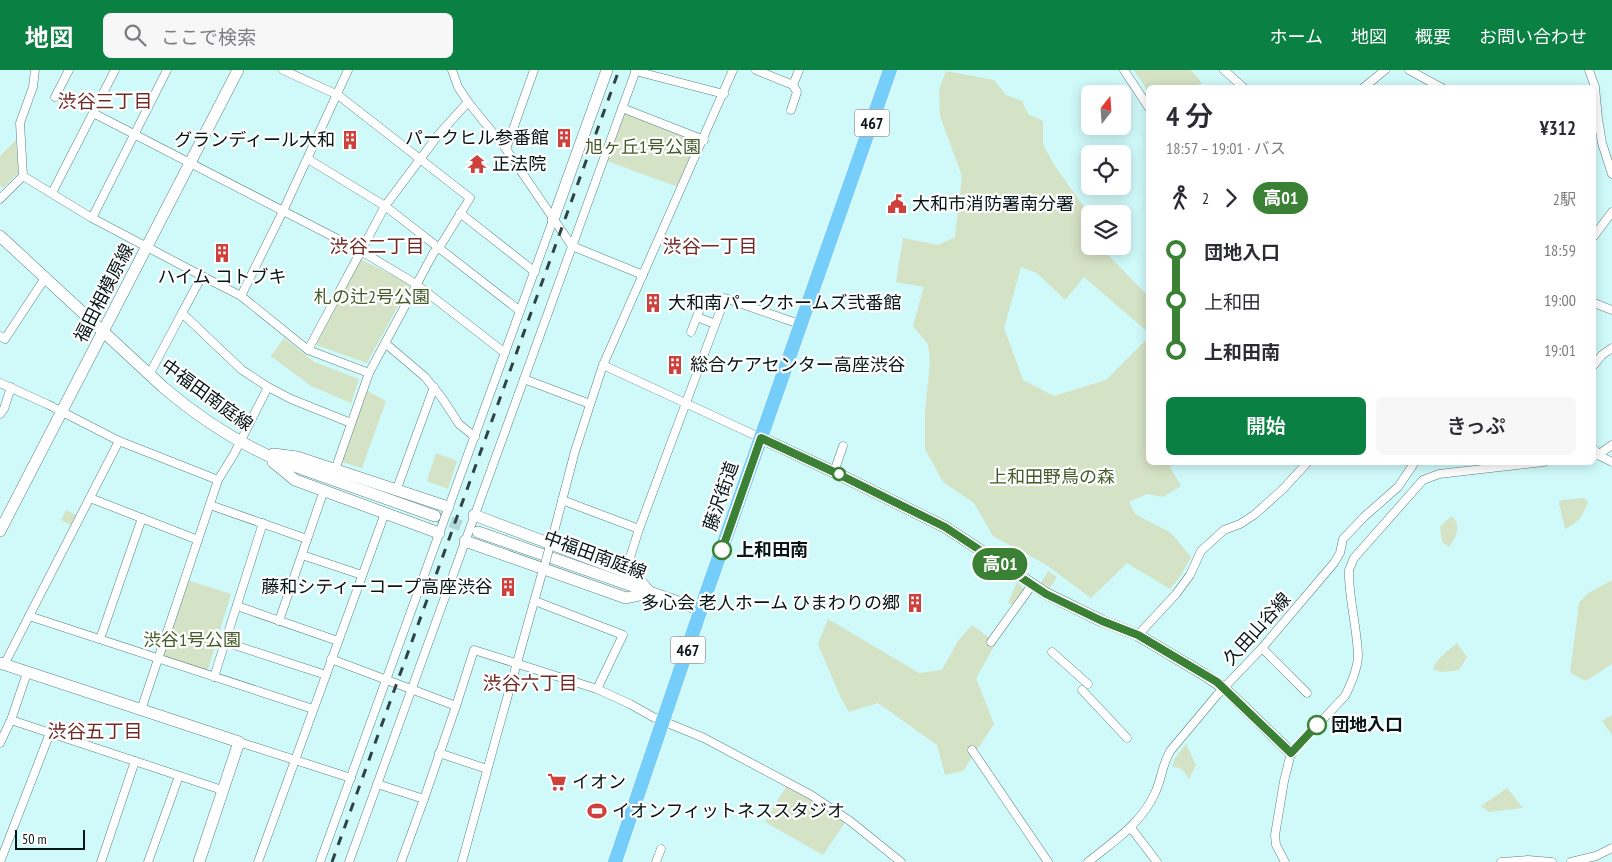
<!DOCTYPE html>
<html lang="ja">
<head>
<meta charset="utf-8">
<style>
	:root { --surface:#fff; --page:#f7f7f7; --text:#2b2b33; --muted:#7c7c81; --accent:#0b8043 }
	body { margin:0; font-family:"PT Sans Narrow","Noto Sans JP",sans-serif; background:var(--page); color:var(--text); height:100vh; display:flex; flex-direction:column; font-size:19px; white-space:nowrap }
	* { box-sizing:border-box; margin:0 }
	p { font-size:16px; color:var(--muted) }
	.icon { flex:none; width:28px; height:28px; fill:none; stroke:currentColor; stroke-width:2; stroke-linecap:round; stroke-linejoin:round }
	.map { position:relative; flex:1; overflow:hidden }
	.side { position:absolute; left:1146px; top:15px; width:450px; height:380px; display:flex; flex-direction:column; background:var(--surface); border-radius:8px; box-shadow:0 2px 12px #0003 }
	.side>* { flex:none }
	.badge { padding:0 10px; border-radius:16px; font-size:18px; line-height:32px }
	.needle { width:32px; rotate:17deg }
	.controls { position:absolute; left:1081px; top:15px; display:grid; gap:10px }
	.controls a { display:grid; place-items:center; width:50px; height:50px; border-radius:8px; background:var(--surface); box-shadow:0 2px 12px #0003; font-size:25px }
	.scale { position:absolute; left:15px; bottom:12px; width:70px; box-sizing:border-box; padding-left:5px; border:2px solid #071617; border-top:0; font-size:14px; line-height:18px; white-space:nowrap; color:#071617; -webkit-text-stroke:4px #fff; paint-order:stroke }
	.map>.badge { position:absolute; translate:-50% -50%; box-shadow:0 0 0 2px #fff }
	.legs { display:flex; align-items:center; gap:8px; height:55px; padding:0 20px; font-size:16px }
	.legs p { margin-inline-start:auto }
	.headline { display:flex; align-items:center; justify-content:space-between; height:85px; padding:0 20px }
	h1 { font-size:28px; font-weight:600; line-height:38px }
	.cta { display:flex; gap:10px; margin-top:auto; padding:10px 20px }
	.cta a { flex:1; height:58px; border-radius:8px; background:var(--accent); color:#fff; font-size:20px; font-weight:600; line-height:58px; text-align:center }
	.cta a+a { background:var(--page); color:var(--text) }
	ul { padding:0 20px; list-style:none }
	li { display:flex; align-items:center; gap:18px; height:50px; font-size:19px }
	li i { display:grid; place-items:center; width:8px; height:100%; margin:0 6px; background:currentColor }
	li i::after { content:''; width:12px; height:12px; margin:-6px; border:4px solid; border-radius:50%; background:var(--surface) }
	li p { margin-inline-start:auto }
	li:first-child i { background:linear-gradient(#0000 50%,currentColor 0) }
	li:last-child i { background:linear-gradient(currentColor 50%,#0000 0) }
	header { display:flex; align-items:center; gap:30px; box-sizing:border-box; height:70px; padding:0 25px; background:var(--accent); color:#fff }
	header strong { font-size:24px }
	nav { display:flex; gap:28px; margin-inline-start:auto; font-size:18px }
	.search { width:350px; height:45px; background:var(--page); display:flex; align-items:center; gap:12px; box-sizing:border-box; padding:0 18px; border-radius:8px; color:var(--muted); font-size:19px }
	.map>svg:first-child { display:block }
	.green { fill:#d4e2c5 }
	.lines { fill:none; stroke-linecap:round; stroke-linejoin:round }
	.secondary-tunnel { stroke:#b2d8d8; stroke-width:11; stroke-dasharray:11 5.5; stroke-linecap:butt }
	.street-casing { stroke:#5c8182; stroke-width:9 }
	.secondary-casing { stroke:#5c8182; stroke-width:12 }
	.highway-casing { stroke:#fff; stroke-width:15 }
	.street { stroke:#fff; stroke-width:8 }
	.secondary { stroke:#fff; stroke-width:11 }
	.highway { stroke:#75cdf9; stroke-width:14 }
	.rail { stroke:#2e4343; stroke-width:3; stroke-dasharray:9 9; stroke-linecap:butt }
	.street-bridge-casing { stroke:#5c8182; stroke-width:9; stroke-linecap:butt }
	.street-bridge { stroke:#fff; stroke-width:8 }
	.line-1-casing { stroke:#fff; stroke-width:11 }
	.line-1 { stroke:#3b8135; stroke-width:8 }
	.stop-1-dot { fill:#fff; stroke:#3b8135; stroke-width:2.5 }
	.labels { text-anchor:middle; stroke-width:4.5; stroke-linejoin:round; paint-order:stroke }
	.shield { fill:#fff; stroke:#515c5d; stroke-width:1 }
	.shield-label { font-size:16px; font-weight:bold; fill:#071617 }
	.poi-label { font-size:18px; fill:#071617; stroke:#fff; text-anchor:start }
	.park-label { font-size:18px; fill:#455c2a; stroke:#fff }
	.street-label { font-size:18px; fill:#071617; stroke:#fff }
	.stop-label { font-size:18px; font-weight:bold; fill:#071617; stroke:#fff; text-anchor:start }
	.neighbourhood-label { font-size:19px; fill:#712b27; stroke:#fff }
</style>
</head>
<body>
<header>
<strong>地図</strong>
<div class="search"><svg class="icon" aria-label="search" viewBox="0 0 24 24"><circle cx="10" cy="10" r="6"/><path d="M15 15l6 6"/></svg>ここで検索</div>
<nav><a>ホーム</a><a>地図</a><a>概要</a><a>お問い合わせ</a></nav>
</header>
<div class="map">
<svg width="1612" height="792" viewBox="0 0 1612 792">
	<rect width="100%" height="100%" fill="#d0fafa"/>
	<g class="green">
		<polygon points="1134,0 1191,0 1202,13 1194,17 1149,18 1149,23"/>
		<polygon points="946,1 994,10 1006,25 1022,31 1028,44 1043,51 1043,74 1054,95 1090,145 1090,176 1110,176 1106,183 1149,227 1149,263 1084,207 1065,230 1037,203 1021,197 1004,258 1023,310 1054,326 1106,310 1149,267 1149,392 1174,393 1170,397 1181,416 1163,427 1147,424 1129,432 1135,444 1171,463 1191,487 1180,507 1170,519 1127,493 1091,528 1045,494 993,466 974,433 943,412 925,379 925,342 930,291 928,274 913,256 924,217 896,212 903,168 938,175 955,167 962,106 940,46 939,20"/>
		<polygon points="628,43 696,69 697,73 678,117 607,91 624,45"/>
		<polygon points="16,70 19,102 3,118 0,115 0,86"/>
		<polygon points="360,189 410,214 367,293 316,275"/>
		<polygon points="284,268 314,292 359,309 351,333 311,316 271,286"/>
		<polygon points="366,320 386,331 362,398 342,392"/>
		<polygon points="436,383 457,391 448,419 427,411"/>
		<path d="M1584,428l4,4c-6,15 -8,19 -23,27l-6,-26 2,-3z"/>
		<polygon points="66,440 76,445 71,455 61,450"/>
		<path d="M1452,446c10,10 4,21 -3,31l-7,-5 -2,-16z"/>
		<polygon points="1048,501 1057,507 1050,518 1041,513"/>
		<polygon points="187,510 231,524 208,599 205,600 164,586 162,583"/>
		<polygon points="1612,510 1612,594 1586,611 1570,603 1579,533 1587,524"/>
		<polygon points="1017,512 1026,521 1014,535 1008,533"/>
		<polygon points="828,549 919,603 942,600 958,571 972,555 996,573 976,608 994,654 963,701 945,705 937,675 878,633 849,642 840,626 818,574"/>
		<path d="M1457,573l10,14 -8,13 -18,2 -8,-3c4,-11 15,-18 24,-26z"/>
		<polygon points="1612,645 1612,665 1602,651"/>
		<path d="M1186,674l10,21 -7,14c-5,-8 -7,-12 -17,-12l3,-9z"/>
		<polygon points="787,715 846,751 823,785 765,752"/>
		<polygon points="1507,718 1523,738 1489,742 1481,736"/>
	</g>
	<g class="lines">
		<polyline class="secondary-tunnel" points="435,446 478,462"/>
		<g class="street-casing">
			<g id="street">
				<polyline points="283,0 338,25 470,128 439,178 434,182 369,303 335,400"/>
				<polyline points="452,0 458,17 468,32 506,79 572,176 643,205"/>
				<polyline points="756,0 793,15 799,0"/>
				<polyline points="1124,0 1149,38"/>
				<polyline points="1224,0 1244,18"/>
				<polyline points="1409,0 1442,18"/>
				<polyline points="1589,0 1595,17 1598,49 1602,73 1612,104"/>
				<polyline points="635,1 724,24"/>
				<polyline points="1363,18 1385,0"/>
				<polyline points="55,27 69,0"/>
				<polyline points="622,38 704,70"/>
				<polyline points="791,40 797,22 793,15"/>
				<polyline points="93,43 361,181 416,214 505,283"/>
				<polyline points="506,79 534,0"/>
				<polyline points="308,89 385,136 520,241"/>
				<polyline points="23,106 92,148 202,206 241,226 308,280 369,303"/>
				<polyline points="52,123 115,0"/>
				<polyline points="0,129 23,106 20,53 33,17 35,0"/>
				<polyline points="460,143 535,202"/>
				<polyline points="92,148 167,0"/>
				<polyline points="1594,166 1612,142"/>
				<polyline points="202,206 182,243 242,300 268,317 291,329 351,353"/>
				<polyline points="241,226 283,141 348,0"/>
				<polyline points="1594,233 1612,240"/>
				<polyline points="697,247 715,254"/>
				<polyline points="691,262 703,231"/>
				<polyline points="0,266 5,269 45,208"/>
				<polyline points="385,273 425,307 442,328 459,354 475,367"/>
				<polyline points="308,280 385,136 439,64 468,32"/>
				<polyline points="603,295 761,368"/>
				<polyline points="1594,295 1602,285 1612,278"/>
				<polyline points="149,305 182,243"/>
				<polyline points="524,309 590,334"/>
				<polyline points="0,313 47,334 119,371 218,410"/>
				<polyline points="0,344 4,339 11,317"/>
				<polyline points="1594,380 1595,380"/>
				<polyline points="1598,385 1612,375"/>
				<polyline points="1594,386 1598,385 1612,392"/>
				<polyline points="834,402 843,376"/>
				<polyline points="396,421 434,317"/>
				<polyline points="90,428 198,470"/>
				<polyline points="562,430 639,459 725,228 802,255"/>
				<polyline points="210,435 307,469"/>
				<polyline points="550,477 575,381 603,295 733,0"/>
				<polyline points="302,485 362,505"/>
				<polyline points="627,497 639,459"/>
				<polyline points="535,531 623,565 597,619"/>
				<polyline points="237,536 338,571"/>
				<polyline points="29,546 313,639"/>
				<polyline points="279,551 324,420"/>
				<polyline points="1138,565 1176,524 1190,505 1201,481 1224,460 1240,454 1254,445 1282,420 1308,392"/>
				<polyline points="100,569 142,448"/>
				<polyline points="225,572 326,605"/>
				<polyline points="991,572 1032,515"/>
				<polyline points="1262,578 1307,623"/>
				<polyline points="1052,582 1088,614"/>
				<polyline points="331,589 456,636 424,729 377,714"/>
				<polyline points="4,595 119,371"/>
				<polyline points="214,607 263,453"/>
				<polyline points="1082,620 1127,668"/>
				<polyline points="456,636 474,580 597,619 630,634 653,647 704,668 811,725 850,751 901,792"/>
				<polyline points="141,640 218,410 234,384 268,317"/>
				<polyline points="11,650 222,720"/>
				<polyline points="239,672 351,708"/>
				<polyline points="0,673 11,650 27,603"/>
				<polyline points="972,680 1048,792"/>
				<polyline points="439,683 487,699"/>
				<polyline points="1131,758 1157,792"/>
				<polyline points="0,792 50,663"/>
				<polyline points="101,792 135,691"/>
				<polyline points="148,792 179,706"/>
				<polyline points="258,792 385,443"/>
				<polyline points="320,792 553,150"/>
				<polyline points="349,792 636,0"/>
				<polyline points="401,792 424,729"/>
				<path d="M462,792c27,-99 54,-197 82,-296"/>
				<polyline points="656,792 661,779"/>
				<path d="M1088,792c26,-21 53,-38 67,-69 7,-14 7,-30 16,-43l46,-55 45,-47 72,-85 6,-10 3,-14 22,-23 33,-29 17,-25"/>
				<path d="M1285,792l-9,-17 -1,-10 9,-54 7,-28 54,-57c6,-12 13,-27 13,-41 -1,-26 -8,-52 -9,-78v-7l5,-12 69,-78 16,-6 105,-12"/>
				<polyline points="1501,792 1528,790 1552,792"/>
				<polyline points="1571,792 1596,786 1612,778"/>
			</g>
		</g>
		<g class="secondary-casing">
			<g id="secondary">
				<polyline points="553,150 607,0"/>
				<path d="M0,166l163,151c35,30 75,56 117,74l155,55"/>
				<polyline points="761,368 834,402 945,457 1047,524 1102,551 1138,565 1205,605 1224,618 1291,683"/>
				<polyline points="273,384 297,387 448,437"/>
				<polyline points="273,392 295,410 439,463"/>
				<polyline points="474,445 636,506 650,523"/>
				<polyline points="0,461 238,0"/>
				<polyline points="478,462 701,540"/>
				<polyline points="465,471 626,528 649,523"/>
				<polyline points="0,593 239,672 199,792"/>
			</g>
		</g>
		<g class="highway-casing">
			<polyline id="highway" points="615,792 706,524 890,0"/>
		</g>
		<use href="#street" class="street"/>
		<use href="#secondary" class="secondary"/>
		<use href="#highway" class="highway"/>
		<polyline class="rail" points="332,792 619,0"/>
		<g class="street-bridge-casing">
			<polyline id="street-bridge" points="545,494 549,479"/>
		</g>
		<use href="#street-bridge" class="street-bridge"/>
	</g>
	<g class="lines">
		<g class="line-1-casing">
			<polyline id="line-1" points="722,480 761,368 834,402 945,457 1046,524 1102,551 1138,565 1217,612 1291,683 1317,655"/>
		</g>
		<use href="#line-1" class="line-1"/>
	</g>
	<defs>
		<g id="building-bare" transform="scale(1.5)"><path d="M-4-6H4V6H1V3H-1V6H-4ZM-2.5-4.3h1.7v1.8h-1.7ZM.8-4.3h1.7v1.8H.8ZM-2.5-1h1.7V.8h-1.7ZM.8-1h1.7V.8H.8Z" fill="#ce403b" stroke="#fff" stroke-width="2.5" paint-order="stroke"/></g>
		<g id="temple-bare" transform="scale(1.5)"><path d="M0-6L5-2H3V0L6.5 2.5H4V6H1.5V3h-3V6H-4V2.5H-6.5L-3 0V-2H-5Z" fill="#ce403b" stroke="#fff" stroke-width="2.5" paint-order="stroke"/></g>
		<g id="civic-bare" transform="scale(1.5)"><path d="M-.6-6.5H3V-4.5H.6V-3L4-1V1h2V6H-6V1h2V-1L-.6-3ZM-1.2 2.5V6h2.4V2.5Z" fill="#ce403b" stroke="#fff" stroke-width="2.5" paint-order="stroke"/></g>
		<g id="supermarket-bare" transform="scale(1.5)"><path d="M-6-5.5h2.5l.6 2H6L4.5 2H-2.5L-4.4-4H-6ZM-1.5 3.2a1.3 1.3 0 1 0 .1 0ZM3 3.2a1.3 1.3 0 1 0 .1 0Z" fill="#ce403b" stroke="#fff" stroke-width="2.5" paint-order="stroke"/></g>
		<g id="stadium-bare" transform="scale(1.5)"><path d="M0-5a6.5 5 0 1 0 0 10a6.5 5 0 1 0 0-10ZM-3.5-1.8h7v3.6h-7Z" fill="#ce403b" stroke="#fff" stroke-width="2.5" paint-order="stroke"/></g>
	</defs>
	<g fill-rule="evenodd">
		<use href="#building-bare" x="564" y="68"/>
		<use href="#building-bare" x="350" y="70"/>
		<use href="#temple-bare" x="477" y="94"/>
		<use href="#civic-bare" x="897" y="134"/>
		<use href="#building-bare" x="222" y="183"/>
		<use href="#building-bare" x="653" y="233"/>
		<use href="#building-bare" x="675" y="295"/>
		<use href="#building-bare" x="508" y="517"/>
		<use href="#building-bare" x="915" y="533"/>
		<use href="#supermarket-bare" x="557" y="712"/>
		<use href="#stadium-bare" x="597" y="741"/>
	</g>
	<g class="stop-1-dot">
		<circle cx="839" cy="404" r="6"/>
		<circle cx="722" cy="480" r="9"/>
		<circle cx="1317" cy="655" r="9"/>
	</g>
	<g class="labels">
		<g class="shield">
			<rect x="854.5" y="39.5" width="35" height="27" rx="4"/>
			<rect x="670.5" y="566.5" width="35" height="27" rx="4"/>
		</g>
		<g class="shield-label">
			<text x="872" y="59">467</text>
			<text x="688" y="586">467</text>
		</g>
		<g class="poi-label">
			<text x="549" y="74" text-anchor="end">パークヒル参番館</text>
			<text x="335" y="76" text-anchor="end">グランディール大和</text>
			<text x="492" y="100">正法院</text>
			<text x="912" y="140">大和市消防署南分署</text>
			<text x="222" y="213" text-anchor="middle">ハイム コトブキ</text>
			<text x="668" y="239">大和南パークホームズ弐番館</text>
			<text x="690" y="301">総合ケアセンター高座渋谷</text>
			<text x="493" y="523" text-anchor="end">藤和シティーコープ高座渋谷</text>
			<text x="900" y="539" text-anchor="end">多心会 老人ホーム ひまわりの郷</text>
			<text x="572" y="718">イオン</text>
			<text x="612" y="747">イオンフィットネススタジオ</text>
		</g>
		<g class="park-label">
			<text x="643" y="83">旭ヶ丘1号公園</text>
			<text x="372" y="233">札の辻2号公園</text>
			<text x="1052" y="413">上和田野鳥の森</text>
			<text x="192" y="576">渋谷1号公園</text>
		</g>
		<g class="street-label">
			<text transform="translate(104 223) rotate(-63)" y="6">福田相模原線</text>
			<text transform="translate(207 325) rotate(36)" y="6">中福田南庭線</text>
			<text transform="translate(721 426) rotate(-71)" y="6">藤沢街道</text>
			<text transform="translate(595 485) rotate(20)" y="6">中福田南庭線</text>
			<text transform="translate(1257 559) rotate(-48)" y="6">久田山谷線</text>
		</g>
		<g class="stop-label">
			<text x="736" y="486">上和田南</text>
			<text x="1331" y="661">団地入口</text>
		</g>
		<g class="neighbourhood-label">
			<text x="105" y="38">渋谷三丁目</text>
			<text x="377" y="183">渋谷二丁目</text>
			<text x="710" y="183">渋谷一丁目</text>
			<text x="530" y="620">渋谷六丁目</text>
			<text x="95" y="668">渋谷五丁目</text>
		</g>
	</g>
</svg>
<div class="controls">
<a><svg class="needle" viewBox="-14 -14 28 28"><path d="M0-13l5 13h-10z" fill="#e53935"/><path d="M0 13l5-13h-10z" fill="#7c7c81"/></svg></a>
<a><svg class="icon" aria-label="locate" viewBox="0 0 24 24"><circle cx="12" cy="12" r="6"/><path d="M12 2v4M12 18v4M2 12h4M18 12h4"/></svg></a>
<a><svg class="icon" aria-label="layers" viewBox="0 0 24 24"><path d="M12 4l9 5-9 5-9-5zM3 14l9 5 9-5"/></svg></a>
</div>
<div class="scale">50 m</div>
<b class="badge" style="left:1000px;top:494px;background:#3b8135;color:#fff">高01</b>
<section class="side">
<div class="headline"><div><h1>4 分</h1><p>18:57 – 19:01 · バス</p></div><b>¥312</b></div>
<div class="legs"><svg class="icon" aria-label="walk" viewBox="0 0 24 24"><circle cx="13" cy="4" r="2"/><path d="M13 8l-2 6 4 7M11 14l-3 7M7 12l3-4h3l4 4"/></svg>2<svg class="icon" aria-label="forward" viewBox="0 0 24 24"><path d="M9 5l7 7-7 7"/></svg><b class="badge" style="background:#3b8135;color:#fff">高01</b><p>2駅</p></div>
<ul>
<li><i style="color:#3b8135"></i><b>団地入口</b><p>18:59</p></li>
<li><i style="color:#3b8135"></i><span>上和田</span><p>19:00</p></li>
<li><i style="color:#3b8135"></i><b>上和田南</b><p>19:01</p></li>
</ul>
<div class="cta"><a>開始</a><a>きっぷ</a></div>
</section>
</div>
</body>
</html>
